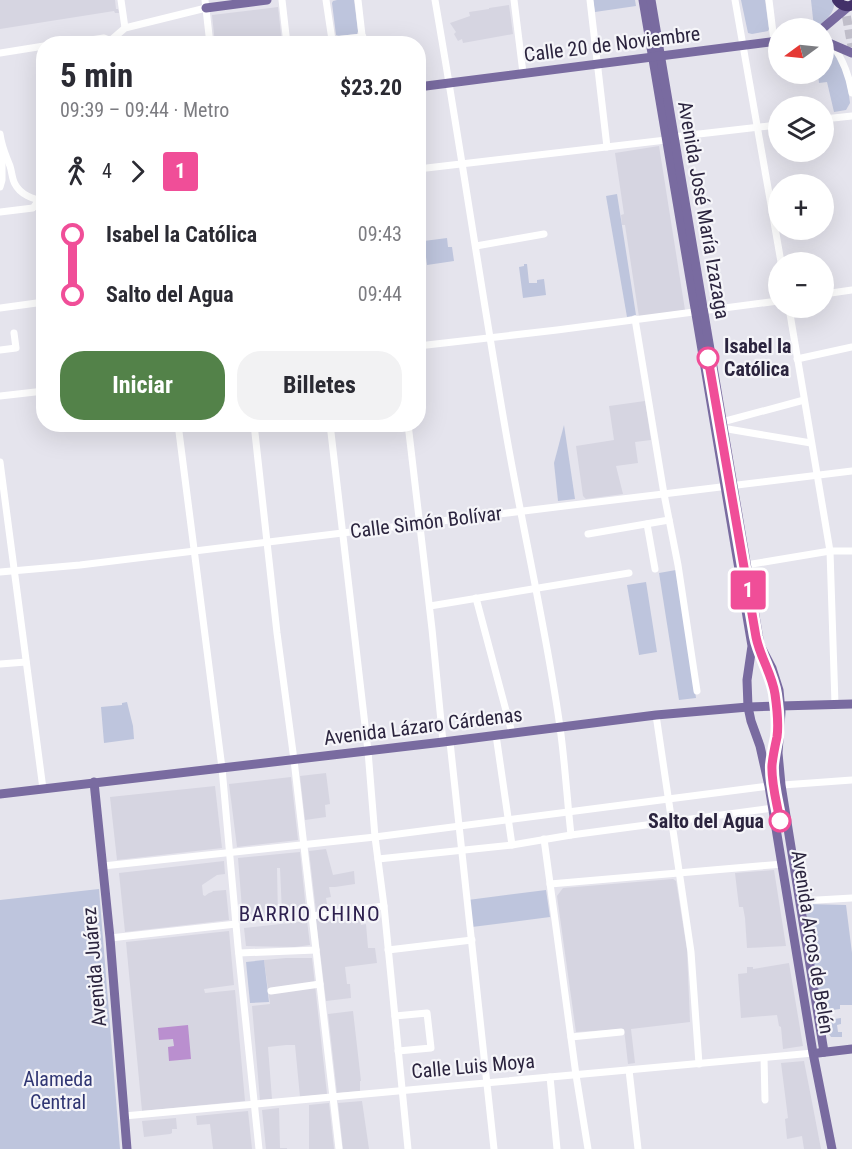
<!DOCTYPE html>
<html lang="es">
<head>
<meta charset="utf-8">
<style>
	:root { --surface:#fff; --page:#f2f2f3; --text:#2b2b33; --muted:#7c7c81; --accent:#538249 }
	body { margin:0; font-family:"Roboto Condensed",sans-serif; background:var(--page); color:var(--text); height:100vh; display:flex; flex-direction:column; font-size:22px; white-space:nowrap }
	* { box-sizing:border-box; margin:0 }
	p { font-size:20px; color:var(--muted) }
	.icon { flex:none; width:33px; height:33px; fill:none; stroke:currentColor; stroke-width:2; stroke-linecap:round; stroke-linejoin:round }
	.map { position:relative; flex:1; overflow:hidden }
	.panel { position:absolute; left:36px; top:36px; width:390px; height:396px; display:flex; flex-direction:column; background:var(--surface); border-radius:24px; box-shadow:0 6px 24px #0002 }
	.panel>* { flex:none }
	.badge { padding:0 12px; border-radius:4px; font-size:21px; line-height:39px }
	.needle { width:39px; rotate:255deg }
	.controls { position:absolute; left:768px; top:18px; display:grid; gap:12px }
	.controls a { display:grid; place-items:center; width:66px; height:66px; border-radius:50%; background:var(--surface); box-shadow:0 6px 24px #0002; font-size:30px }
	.map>.badge { position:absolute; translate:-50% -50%; box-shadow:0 0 0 3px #fff }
	.legs { display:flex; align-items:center; gap:9px; height:66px; padding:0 24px; font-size:20px }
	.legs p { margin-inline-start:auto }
	.headline { display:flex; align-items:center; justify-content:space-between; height:102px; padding:0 24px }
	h1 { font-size:33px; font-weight:700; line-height:45px }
	.button { display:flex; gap:12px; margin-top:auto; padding:12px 24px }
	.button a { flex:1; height:69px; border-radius:24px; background:var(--accent); color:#fff; font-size:24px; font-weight:700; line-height:69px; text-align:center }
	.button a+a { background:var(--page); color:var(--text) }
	ul { padding:0 24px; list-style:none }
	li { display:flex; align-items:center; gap:21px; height:60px; font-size:22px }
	li i { display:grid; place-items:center; width:9px; height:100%; margin:0 8px; background:currentColor }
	li i::after { content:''; width:15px; height:15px; margin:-8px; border:4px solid; border-radius:50%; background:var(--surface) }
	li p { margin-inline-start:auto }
	li:first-child i { background:linear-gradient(#0000 50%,currentColor 0) }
	li:last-child i { background:linear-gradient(currentColor 50%,#0000 0) }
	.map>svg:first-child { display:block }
	.built { fill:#d6d5e1 }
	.green { fill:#bec5dd }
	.water { fill:#ba8fcf }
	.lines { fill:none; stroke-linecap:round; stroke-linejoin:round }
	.major-tunnel { stroke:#c0beca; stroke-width:9; stroke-dasharray:9 4.5; stroke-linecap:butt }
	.minor { stroke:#fff; stroke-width:7 }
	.major { stroke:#796ba0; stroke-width:9 }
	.highway { stroke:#433169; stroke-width:10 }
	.line-1-casing { stroke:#fff; stroke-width:14 }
	.line-1 { stroke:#f04e98; stroke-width:9 }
	.stop-1-dot { fill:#fff; stroke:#f04e98; stroke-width:3 }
	.labels { text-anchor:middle; stroke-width:4.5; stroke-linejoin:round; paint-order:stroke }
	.street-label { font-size:20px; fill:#2b243e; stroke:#f5f5f9 }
	.stop-label { font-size:20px; font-weight:bold; fill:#2b243e; stroke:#f5f5f9; text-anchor:start }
	.park-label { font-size:20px; fill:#303673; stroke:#f5f5f9 }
	.neighbourhood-label { font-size:21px; letter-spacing:1.5px; fill:#2e214f; stroke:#f5f5f9 }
</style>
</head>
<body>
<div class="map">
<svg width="852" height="1149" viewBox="0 0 852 1149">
	<rect width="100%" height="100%" fill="#e5e4ed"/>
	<g class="built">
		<polygon points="0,0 115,0 116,9 118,9 119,13 115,13 114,11 0,29"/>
		<polygon points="509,5 513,34 463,43 462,39 458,41 454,34 456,32 450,23 470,16 469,12 489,9 489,8"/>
		<polygon points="278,7 282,43 215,43 212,15"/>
		<polygon points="659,146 685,310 639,317 625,225 622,225 621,215 624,214 615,153"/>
		<polygon points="645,401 651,440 635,442 638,463 616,466 623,494 586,499 583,496 576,446 614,440 609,406"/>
		<polygon points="326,773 330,804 325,805 326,817 305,820 300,776"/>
		<polygon points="291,777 298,840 237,847 229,784"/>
		<polygon points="215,786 222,848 117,860 110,797"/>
		<polygon points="326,849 333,875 354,871 355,884 335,887 329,887 331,897 326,898 328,910 317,912 316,911 309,851"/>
		<polygon points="300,852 306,910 282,913 280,868 277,868 278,917 262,919 260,906 261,919 243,921 238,858"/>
		<polygon points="224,861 225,874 217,875 202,885 203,895 205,896 209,893 212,892 213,891 226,890 229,920 125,932 119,873"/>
		<polygon points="774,870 786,946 747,948 745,918 743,907 739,907 735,873"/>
		<polygon points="673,879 676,881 687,950 690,1022 631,1029 635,1063 628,1064 624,1029 576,1032 557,896 563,888"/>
		<polygon points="359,913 361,925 366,924 368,948 375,948 377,963 345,967 347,984 350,984 351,998 326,1001 316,919"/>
		<polygon points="307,921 310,945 295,947 246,946 244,928"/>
		<polygon points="229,931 234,985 204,989 205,993 235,990 245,1101 142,1111 126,942"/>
		<polygon points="286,958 312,958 327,1094 300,1097 295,1045 286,1045 268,1047 272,1099 260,1100 252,1006 270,1004 264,960"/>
		<polygon points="789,963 803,1046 783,1049 781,1027 779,1026 777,1015 741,1018 738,974 747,973 747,967 753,967 753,969"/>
		<polygon points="353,1011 361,1081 360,1081 360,1091 337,1093 328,1014"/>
		<polygon points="804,1061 812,1102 821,1149 804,1149 802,1136 787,1139 785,1119 788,1118 781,1063"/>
		<polygon points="362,1101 369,1149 343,1149 338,1103"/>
		<polygon points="329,1103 334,1149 309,1149 309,1105"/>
		<polygon points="279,1108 280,1148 287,1148 287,1149 266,1149 262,1110"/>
		<polygon points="248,1111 252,1149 213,1149 210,1124 197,1125 196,1116"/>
		<polygon points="176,1118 177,1129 172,1129 172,1133 170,1134 144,1137 142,1121"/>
	</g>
	<g class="green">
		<polygon points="337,0 354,0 358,31 357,34 339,36 336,35 332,3 333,1"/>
		<polygon points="593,0 635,0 636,6 595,12"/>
		<polygon points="741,0 765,0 769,29 768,31 752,34 748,33"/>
		<path d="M811,0h23c2,13 -9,21 -19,28h-1z"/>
		<path d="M824,44c19,10 24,40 26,59l-4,7 -12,2 -7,-30 -8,1 -1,-9h6z"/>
		<polygon points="617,194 636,315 627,317 606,196"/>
		<polygon points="447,238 448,247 452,247 454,261 427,265 424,241"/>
		<polygon points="524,264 527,264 529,283 537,283 537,280 544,279 546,295 523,298 519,267 524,266"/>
		<polygon points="564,425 575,499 558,501 554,463"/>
		<polygon points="676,570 696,698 679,700 659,573"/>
		<polygon points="646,582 657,652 639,655 627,585"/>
		<polygon points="127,702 133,726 134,739 104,743 101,707 122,705 122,703"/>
		<polygon points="99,889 120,1149 0,1149 0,900"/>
		<polygon points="546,890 550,917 472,927 468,900"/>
		<polygon points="805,904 846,905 852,953 852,1005 840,1005 840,1009 825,1011 827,1020 841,1018 841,1024 837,1025 838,1032 842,1032 842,1037 831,1037 823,1025"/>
		<polygon points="264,960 269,1002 250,1003 246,962"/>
	</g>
	<polygon class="water" points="188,1025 191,1059 169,1061 168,1047 174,1046 173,1039 159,1040 158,1028"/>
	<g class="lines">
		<polyline class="major-tunnel" points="844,3 852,47"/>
		<g class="minor">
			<polyline points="121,0 125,28"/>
			<polyline points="205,0 210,44"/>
			<polyline points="282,0 287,44"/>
			<polyline points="326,0 332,40 363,37"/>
			<polyline points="358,0 363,44"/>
			<path d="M435,0c25,144 46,289 71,433 17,98 40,195 54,294 5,36 7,72 11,108"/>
			<polyline points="514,0 523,73"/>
			<polyline points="590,0 607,147"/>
			<polyline points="735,0 781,262"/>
			<polyline points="769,0 774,41"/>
			<polyline points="110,41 125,28 206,8"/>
			<polyline points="62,44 104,38 109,40 111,44"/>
			<path d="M833,46c11,15 16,30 19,47"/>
			<polyline points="0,53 44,46"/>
			<polyline points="824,119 852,116"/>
			<path d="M0,134c2,14 5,19 10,32 2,6 2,13 5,18 5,10 18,16 29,16"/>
			<polyline points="418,169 666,140 673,137 778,125"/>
			<polyline points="0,187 2,180 2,151"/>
			<polyline points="0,212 33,208 39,200"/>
			<polyline points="476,246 544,234"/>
			<polyline points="824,294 852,290"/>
			<polyline points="0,308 44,302"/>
			<polyline points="789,308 830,551 835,704"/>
			<polyline points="635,319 664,494 678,565 697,691"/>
			<polyline points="418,346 557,330 778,301"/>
			<polyline points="0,350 16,348 14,333"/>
			<polyline points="797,359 852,347"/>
			<polyline points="0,396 44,391"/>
			<polyline points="722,422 804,400"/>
			<polyline points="178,424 222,768 238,947 259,1149"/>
			<polyline points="254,424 277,633 294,760 339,1149"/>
			<polyline points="330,424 368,751 375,837 384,906 408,1149"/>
			<polyline points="408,424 432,629 443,742"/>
			<polyline points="722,428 811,443"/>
			<polyline points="0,462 43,789"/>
			<polyline points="647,524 655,569"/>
			<polyline points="588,534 669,520"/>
			<polyline points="746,565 830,551 852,551"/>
			<polyline points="0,572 80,565 852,471"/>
			<polyline points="476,598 512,733"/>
			<polyline points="430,606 629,573"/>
			<polyline points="0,664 26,662"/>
			<polyline points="656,715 691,952 699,1064"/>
			<polyline points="496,735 512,845"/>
			<polyline points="450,742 494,1149"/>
			<polyline points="544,839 576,1075 588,1149"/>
			<polyline points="378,859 512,845 571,835 773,808"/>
			<polyline points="103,866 375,837 769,786 852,780"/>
			<polyline points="550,884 783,864"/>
			<polyline points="800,901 852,898"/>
			<polyline points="312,916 384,906"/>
			<polyline points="110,938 236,924"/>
			<polyline points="388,950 472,940"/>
			<polyline points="239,953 316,950"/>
			<polyline points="271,991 320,984"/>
			<polyline points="395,1016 427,1013 431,1048 398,1051"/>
			<polyline points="571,1037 621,1032"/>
			<polyline points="764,1058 765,1100"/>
			<polyline points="629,1070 638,1149"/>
			<polyline points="550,1077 557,1149"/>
			<polyline points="124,1116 813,1053"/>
		</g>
		<g class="major">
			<polyline points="643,0 752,646 747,680 748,707 751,721 760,746 769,786 813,1053 832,1149"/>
			<polyline points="651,0 760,645 772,668 779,690 781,712 778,753 781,785 824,1052"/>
			<polyline points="206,8 267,0"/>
			<polyline points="823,28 849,6"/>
			<polyline points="824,41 852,53"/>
			<polyline points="418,87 778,41"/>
			<polyline points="94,782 110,938 127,1149"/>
			<polyline points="0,794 443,742 656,715 748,707 852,704"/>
			<polyline points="818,1053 852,1049"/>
		</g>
		<path class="highway" d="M837,0c3,5 10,8 15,5"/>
	</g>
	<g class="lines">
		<g class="line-1-casing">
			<path id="line-1" d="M708,358l48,279c4,20 16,37 19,57 2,14 4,29 2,43 -2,9 -4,18 -5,28 -1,18 5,38 8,56"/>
		</g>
		<use href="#line-1" class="line-1"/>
	</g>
	<g class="stop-1-dot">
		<circle cx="708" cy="358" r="10"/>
		<circle cx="780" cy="821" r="10"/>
	</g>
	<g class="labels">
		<g class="street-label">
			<text transform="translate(612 44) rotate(-7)" y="7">Calle 20 de Noviembre</text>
			<text transform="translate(704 210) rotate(80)" y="7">Avenida José María Izazaga</text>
			<text transform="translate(426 522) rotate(-7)" y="7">Calle Simón Bolívar</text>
			<text transform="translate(423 726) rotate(-7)" y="7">Avenida Lázaro Cárdenas</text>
			<text transform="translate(813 942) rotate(81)" y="7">Avenida Arcos de Belén</text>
			<text transform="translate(94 967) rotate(-95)" y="7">Avenida Juárez</text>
			<text transform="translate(473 1066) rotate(-5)" y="7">Calle Luis Moya</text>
		</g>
		<g class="stop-label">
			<text x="724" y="353">Isabel la<tspan x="724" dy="23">Católica</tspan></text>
			<text x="764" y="828" text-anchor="end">Salto del Agua</text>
		</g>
		<g class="park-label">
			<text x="58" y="1086">Alameda<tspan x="58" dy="23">Central</tspan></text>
		</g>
		<g class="neighbourhood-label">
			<text x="310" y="921">BARRIO CHINO</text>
		</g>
	</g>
</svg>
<div class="controls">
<a><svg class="needle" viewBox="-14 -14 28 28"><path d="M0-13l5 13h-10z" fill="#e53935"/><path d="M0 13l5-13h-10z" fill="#7c7c81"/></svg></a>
<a><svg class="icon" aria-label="layers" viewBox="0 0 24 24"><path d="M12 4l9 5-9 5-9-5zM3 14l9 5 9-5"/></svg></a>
<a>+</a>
<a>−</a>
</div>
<b class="badge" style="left:748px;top:590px;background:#f04e98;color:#fff">1</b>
<section class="panel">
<div class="headline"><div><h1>5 min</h1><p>09:39 – 09:44 · Metro</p></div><b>$23.20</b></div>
<div class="legs"><svg class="icon" aria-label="walk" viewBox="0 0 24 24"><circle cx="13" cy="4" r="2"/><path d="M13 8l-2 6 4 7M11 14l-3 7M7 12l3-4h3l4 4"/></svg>4<svg class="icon" aria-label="forward" viewBox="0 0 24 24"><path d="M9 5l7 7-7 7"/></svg><b class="badge" style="background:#f04e98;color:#fff">1</b></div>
<ul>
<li><i style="color:#f04e98"></i><b>Isabel la Católica</b><p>09:43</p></li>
<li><i style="color:#f04e98"></i><b>Salto del Agua</b><p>09:44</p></li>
</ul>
<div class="button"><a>Iniciar</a><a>Billetes</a></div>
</section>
</div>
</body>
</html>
